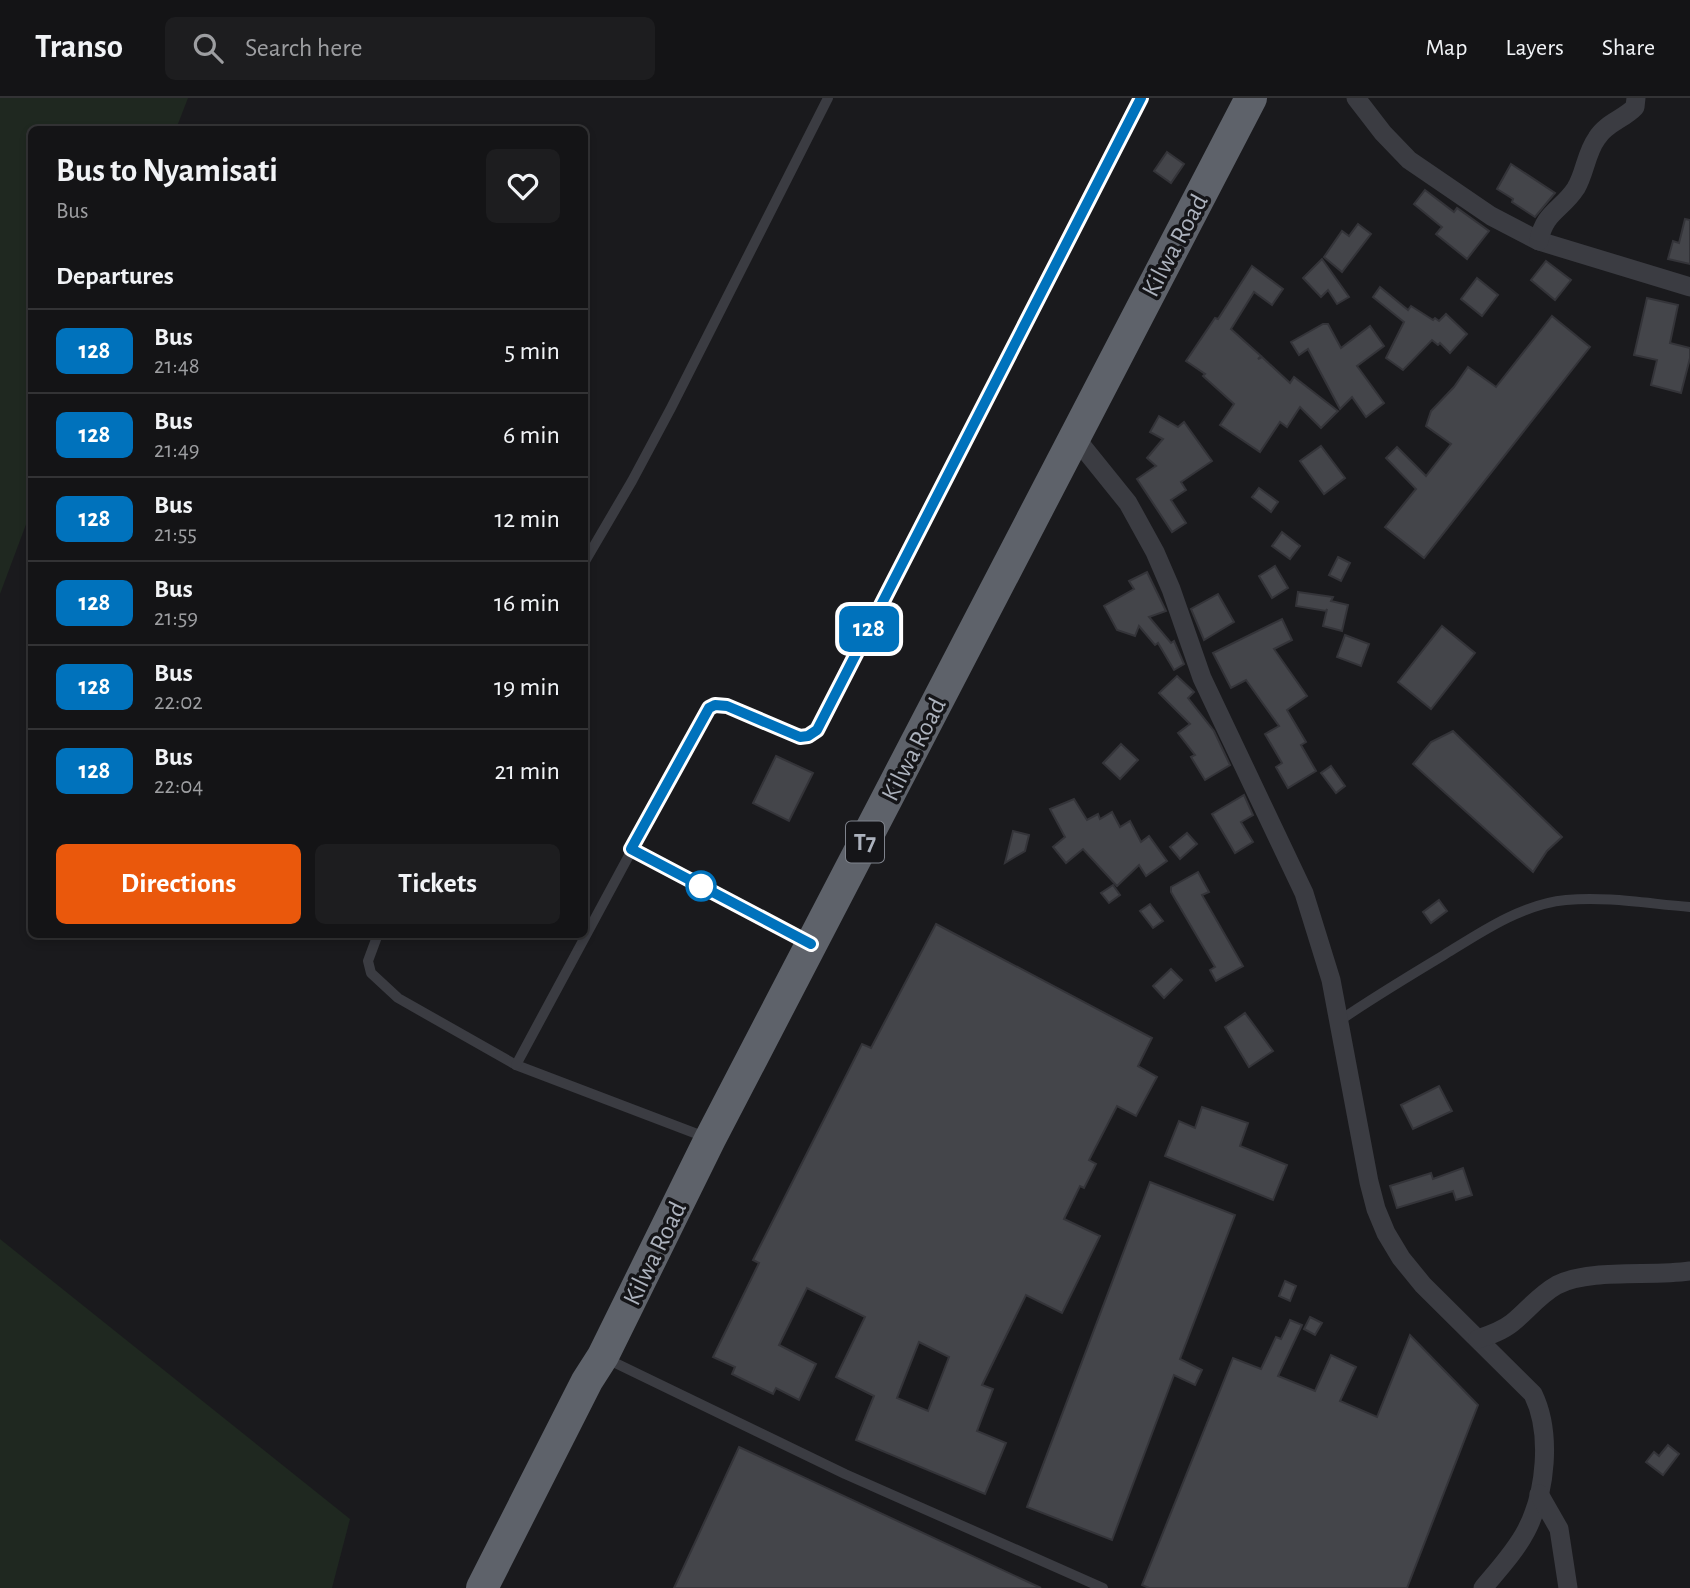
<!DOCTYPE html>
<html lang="en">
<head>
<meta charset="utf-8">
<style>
	:root { --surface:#141416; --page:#1d1d1f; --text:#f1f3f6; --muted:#9d9ea1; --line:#333335; --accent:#ea580c }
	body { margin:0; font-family:"Alegreya Sans",sans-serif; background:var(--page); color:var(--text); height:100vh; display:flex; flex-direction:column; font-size:26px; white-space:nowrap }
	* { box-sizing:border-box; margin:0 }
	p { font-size:23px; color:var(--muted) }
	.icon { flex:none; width:38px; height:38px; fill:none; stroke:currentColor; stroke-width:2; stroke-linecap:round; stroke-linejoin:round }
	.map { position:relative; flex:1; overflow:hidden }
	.details { position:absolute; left:28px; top:28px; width:560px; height:812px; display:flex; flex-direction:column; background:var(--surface); border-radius:10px; box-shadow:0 4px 10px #0003,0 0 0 2px var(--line) }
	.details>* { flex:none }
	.badge { padding:0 14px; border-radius:10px; font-size:24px; line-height:46px }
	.map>.badge { position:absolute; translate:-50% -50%; box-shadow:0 0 0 4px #fff }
	h2 { padding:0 28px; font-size:26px; line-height:63px }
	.round { display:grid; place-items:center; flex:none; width:74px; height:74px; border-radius:10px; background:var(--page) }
	.head { display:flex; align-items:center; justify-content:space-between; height:119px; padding:0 28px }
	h1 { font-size:33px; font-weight:700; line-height:52px }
	.primary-button { display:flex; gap:14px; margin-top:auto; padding:14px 28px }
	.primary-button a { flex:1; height:80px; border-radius:10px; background:var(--accent); color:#fff; font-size:28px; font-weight:700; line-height:80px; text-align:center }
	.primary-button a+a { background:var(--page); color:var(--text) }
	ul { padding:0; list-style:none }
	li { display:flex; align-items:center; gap:21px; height:84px; padding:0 28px; border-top:2px solid var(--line) }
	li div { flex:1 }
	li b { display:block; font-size:26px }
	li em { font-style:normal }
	li .badge { min-width:77px; font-weight:700; text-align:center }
	header { display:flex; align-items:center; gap:42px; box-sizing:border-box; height:98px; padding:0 35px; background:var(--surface); border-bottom:2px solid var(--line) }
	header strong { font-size:33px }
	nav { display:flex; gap:38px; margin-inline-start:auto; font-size:24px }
	.search { width:490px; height:63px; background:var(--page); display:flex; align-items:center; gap:18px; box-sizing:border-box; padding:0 24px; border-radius:10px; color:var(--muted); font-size:26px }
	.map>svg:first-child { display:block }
	.green { fill:#1f2820 }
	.building { fill:#44454a; stroke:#343439; stroke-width:2; fill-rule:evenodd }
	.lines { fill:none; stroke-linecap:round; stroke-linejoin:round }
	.service { stroke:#3b3c42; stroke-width:10 }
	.minor { stroke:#3b3c42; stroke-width:19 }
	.trunk { stroke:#5e626a; stroke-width:32 }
	.line-casing { stroke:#fff; stroke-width:16 }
	.line { stroke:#0072bc; stroke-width:10 }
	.stop-dot { fill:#fff; stroke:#0072bc; stroke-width:3.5 }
	.labels { text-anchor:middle; stroke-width:7; stroke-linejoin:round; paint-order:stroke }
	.shield { fill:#151518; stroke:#7f838c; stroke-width:2 }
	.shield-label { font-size:24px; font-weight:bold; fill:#acb2bd }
	.street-label { font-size:26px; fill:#acb2bd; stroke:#151518 }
</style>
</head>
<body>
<header>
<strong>Transo</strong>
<div class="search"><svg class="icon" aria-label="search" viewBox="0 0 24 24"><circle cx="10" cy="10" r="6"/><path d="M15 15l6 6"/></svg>Search here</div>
<nav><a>Map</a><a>Layers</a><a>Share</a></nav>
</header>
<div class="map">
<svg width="1690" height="1490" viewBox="0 0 1690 1490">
	<rect width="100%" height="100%" fill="#1a1a1d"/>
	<g class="green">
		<polygon points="0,0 188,0 176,31 32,32 31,413 0,496"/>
		<polygon points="0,1141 350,1421 332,1490 0,1490"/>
	</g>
	<g class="building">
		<polygon points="1167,54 1184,66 1171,85 1154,73"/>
		<polygon points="1511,66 1555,95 1535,119 1512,104 1513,101 1497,91"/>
		<polygon points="1425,92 1454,114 1457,110 1489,133 1467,161 1436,136 1442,129 1414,106"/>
		<polygon points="1685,121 1690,122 1690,166 1668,161 1673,143 1679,145"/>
		<polygon points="1358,126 1371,136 1342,174 1324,159 1342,133 1349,138"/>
		<polygon points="1322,161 1349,199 1337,206 1328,192 1321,199 1303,180"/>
		<polygon points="1546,163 1571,182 1555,202 1531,182"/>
		<polygon points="1252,168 1283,191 1272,207 1254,194 1231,231 1261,258 1258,261 1262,259 1290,285 1294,279 1338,313 1321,330 1300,309 1287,329 1280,324 1260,354 1220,327 1234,306 1203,278 1205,276 1186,263 1215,220 1218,221"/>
		<polygon points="1477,180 1498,197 1482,218 1461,201"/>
		<polygon points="1380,189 1408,212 1411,208 1433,222 1435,220 1439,223 1446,216 1467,236 1450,255 1440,245 1438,247 1432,242 1403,272 1386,260 1404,224 1373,199"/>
		<polygon points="1647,200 1678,207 1670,245 1690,250 1690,260 1681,295 1651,287 1657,262 1634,257"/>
		<polygon points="1552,218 1590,249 1424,460 1385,429 1416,391 1386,360 1397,349 1426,378 1451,346 1426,328 1431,313 1454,289 1468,269 1496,289"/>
		<polygon points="1323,226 1328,226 1341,250 1370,228 1384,248 1357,268 1384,305 1366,319 1352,299 1340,311 1308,251 1299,257 1291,244"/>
		<polygon points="1159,318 1178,329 1184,324 1212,363 1181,384 1186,392 1171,402 1186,425 1172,434 1137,381 1156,368 1147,360 1163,341 1150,334"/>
		<polygon points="1321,348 1345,380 1324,396 1300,363"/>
		<polygon points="1259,390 1278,404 1271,414 1252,399"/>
		<polygon points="1282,434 1300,448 1290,461 1272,448"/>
		<polygon points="1338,459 1350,465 1341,483 1329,477"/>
		<polygon points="1275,468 1288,490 1272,500 1259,478"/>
		<polygon points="1147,474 1166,513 1149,519 1171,545 1174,543 1184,566 1174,572 1158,545 1155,547 1139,528 1135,538 1117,532 1104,508 1134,491 1129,483"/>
		<polygon points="1298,494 1333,499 1331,503 1348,507 1342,533 1323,528 1327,511 1326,513 1296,508"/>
		<polygon points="1218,496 1234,524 1204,542 1191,511"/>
		<polygon points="1282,521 1292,542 1274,551 1307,598 1287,612 1306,644 1301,647 1316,673 1288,690 1276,669 1282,665 1265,636 1279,628 1246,582 1231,590 1213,555"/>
		<polygon points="1442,528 1475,555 1431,611 1398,584"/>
		<polygon points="1345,537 1369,546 1361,568 1337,559"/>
		<polygon points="1177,578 1194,594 1188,600 1214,633 1230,667 1205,682 1191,659 1195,657 1178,635 1190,626 1159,595"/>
		<polygon points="1453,633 1562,739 1547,753 1533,774 1413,666 1431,644"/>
		<polygon points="1121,646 1138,662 1120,681 1103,665"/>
		<polygon points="776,658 813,675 789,723 753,705"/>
		<polygon points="1331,668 1345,688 1336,695 1321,675"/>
		<polygon points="1244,697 1253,717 1241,724 1253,744 1235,755 1212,716"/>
		<polygon points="1074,701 1087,722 1098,716 1100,721 1112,714 1120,729 1130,723 1141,744 1149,738 1167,763 1146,778 1139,767 1117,788 1083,751 1066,765 1053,749 1065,739 1050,711"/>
		<polygon points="1013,733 1029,737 1025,753 1005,765"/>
		<polygon points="1187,735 1197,746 1180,761 1170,749"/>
		<polygon points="1198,774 1209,794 1202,797 1243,868 1216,883 1210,872 1215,869 1171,794 1171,789"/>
		<polygon points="1113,787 1120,797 1109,805 1101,795"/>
		<polygon points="1439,802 1447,813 1431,825 1423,814"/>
		<polygon points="1150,806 1163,823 1153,830 1140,813"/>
		<path d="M936,826l216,114 -14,28 19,11 -21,39 -19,-10 -28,54 7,4 -12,24 -4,-2 -16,33 36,17 -38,77 -36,-18 -44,90 11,4 -16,42 29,12 -21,51 -129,-54 18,-44 -38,-19 29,-60 -58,-29 -28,57 37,19 -17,36 -23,-12 -3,6 -41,-20 3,-7 -22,-10 46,-94 -6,-3 109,-216 9,4zM919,1244l30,15 -21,54 -31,-13z"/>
		<polygon points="1171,871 1182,882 1164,900 1153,888"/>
		<polygon points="1245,915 1273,953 1249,969 1225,929"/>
		<polygon points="1439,988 1452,1013 1413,1031 1401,1007"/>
		<polygon points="1202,1009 1248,1025 1240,1048 1287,1067 1273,1102 1165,1058 1179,1023 1195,1030"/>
		<polygon points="1463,1070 1472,1097 1456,1102 1453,1093 1397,1110 1390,1088 1431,1075 1433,1081"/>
		<polygon points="1150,1084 1235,1117 1180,1261 1202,1272 1195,1287 1174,1277 1112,1442 1027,1409"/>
		<polygon points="1285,1183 1296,1188 1290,1203 1279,1198"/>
		<polygon points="1310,1219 1322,1225 1315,1237 1304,1231"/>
		<polygon points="1290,1222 1302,1227 1278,1278 1315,1293 1331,1257 1356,1269 1340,1303 1377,1319 1410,1237 1478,1307 1407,1490 1149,1490 1142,1487 1233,1260 1261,1271 1276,1239 1281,1241"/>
		<polygon points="1668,1347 1679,1356 1663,1377 1646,1364 1654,1354 1659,1358"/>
		<polygon points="739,1349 1041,1490 674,1490"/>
	</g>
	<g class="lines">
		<g class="service">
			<polyline points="584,465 632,383 671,310 828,0"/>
			<polyline points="631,751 807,844"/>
			<polyline points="378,836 368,863 371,875 398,900 516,967 705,1039"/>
			<path d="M1339,923c35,-24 70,-45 105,-66 37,-23 78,-51 122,-55 41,-4 84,4 124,7"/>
			<polyline points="516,967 709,609 715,607 727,608 800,639 808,638 817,632 1141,0"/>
			<polyline points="605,1260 845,1376 1103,1490"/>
		</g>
		<g class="minor">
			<polyline points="1356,0 1383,35 1409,62 1491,118 1539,143 1690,189"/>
			<path d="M1539,143c5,-29 23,-31 37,-53 9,-15 10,-35 21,-50 9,-15 27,-19 38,-31l1,-9"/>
			<path d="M1074,338l54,67 27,49 16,37 31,89 102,215 27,87 38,202 7,27 10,24 15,25 22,27 110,109c19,39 13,99 -7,137 -11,21 -28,39 -43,57"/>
			<path d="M1478,1241c12,-4 24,-8 34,-16 15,-12 27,-28 45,-38 33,-17 95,-8 133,-14"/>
			<polyline points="1539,1396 1559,1431 1568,1490"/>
		</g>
		<polyline class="trunk" points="482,1490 587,1283 603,1258 710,1041 1251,0"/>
	</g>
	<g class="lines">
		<g class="line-casing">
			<polyline id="line" points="811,846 631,751 709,610 715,607 727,608 800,639 808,638 817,632 1141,0"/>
		</g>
		<use href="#line" class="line"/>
	</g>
	<circle class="stop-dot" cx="701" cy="788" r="14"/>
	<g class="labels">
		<rect class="shield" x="846" y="723.5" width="38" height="41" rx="5"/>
		<g class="shield-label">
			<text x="865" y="752">T7</text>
		</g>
		<g class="street-label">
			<text transform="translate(1174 147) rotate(-62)" y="9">Kilwa Road</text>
			<text transform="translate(913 651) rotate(-63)" y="9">Kilwa Road</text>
			<text transform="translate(654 1155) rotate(-64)" y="9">Kilwa Road</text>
		</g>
	</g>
</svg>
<b class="badge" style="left:869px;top:531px;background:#0072bc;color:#fff">128</b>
<section class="details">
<div class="head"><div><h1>Bus to Nyamisati</h1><p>Bus</p></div><a class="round"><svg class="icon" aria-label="heart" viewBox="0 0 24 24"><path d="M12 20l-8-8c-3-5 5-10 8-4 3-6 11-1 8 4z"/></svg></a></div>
<h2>Departures</h2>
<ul>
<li><span class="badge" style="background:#0072bc;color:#fff">128</span><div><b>Bus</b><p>21:48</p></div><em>5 min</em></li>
<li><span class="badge" style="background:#0072bc;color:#fff">128</span><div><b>Bus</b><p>21:49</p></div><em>6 min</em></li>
<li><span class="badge" style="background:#0072bc;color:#fff">128</span><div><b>Bus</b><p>21:55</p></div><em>12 min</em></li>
<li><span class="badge" style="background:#0072bc;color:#fff">128</span><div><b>Bus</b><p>21:59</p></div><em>16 min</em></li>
<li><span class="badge" style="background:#0072bc;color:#fff">128</span><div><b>Bus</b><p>22:02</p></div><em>19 min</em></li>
<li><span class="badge" style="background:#0072bc;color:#fff">128</span><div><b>Bus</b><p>22:04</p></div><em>21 min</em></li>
</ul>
<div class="primary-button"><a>Directions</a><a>Tickets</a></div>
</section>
</div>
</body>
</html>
